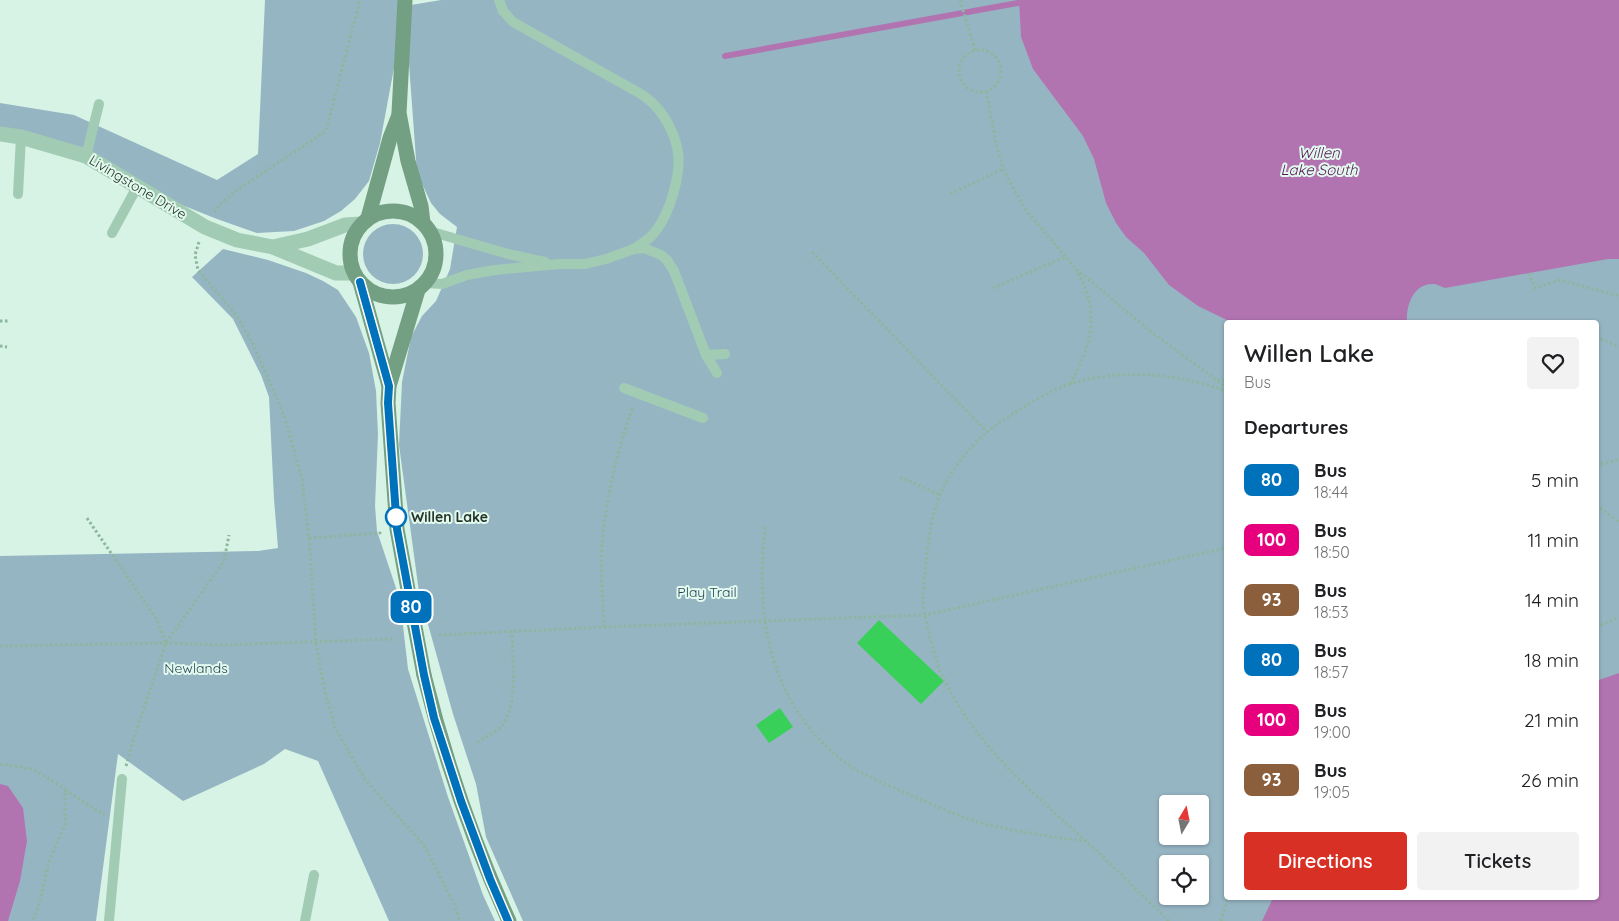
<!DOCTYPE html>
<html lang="en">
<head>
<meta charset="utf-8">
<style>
	:root { --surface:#fff; --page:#f2f2f2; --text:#202124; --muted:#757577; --accent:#d93025 }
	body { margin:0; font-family:Quicksand,sans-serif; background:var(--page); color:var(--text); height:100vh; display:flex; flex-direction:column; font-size:19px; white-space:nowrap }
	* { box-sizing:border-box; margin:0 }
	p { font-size:16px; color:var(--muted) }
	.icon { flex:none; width:28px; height:28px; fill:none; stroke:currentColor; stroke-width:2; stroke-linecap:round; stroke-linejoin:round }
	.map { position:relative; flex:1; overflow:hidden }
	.side { position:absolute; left:1224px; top:320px; width:375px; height:580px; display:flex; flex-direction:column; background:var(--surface); border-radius:5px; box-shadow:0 1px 4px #0004 }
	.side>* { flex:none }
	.badge { padding:0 10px; border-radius:8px; font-size:18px; line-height:32px }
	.needle { width:32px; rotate:10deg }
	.fabs { position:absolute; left:1159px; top:795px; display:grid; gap:10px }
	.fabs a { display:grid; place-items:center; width:50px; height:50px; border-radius:5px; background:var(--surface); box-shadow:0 1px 4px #0004; font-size:25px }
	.map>.badge { position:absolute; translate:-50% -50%; box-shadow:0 0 0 2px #fff }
	h2 { padding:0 20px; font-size:19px; line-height:45px }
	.round { display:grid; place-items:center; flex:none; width:52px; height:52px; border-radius:5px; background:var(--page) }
	.head { display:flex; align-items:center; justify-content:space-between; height:85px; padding:0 20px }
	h1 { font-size:24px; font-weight:600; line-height:38px }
	.action { display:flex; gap:10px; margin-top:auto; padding:10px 20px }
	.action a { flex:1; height:58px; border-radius:5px; background:var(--accent); color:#fff; font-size:20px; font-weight:600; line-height:58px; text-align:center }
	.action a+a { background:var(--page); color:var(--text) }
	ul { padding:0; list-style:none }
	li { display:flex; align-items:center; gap:15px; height:60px; padding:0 20px }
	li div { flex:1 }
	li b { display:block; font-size:19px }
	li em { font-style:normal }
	li .badge { min-width:55px; font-weight:700; text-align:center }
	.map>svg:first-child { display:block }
	.green { fill:#96b5c3; fill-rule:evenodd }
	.water { fill:#b274b1 }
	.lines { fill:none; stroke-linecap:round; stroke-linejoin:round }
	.stream { stroke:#b274b1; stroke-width:6 }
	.building { fill:#38d059 }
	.path { stroke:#8cb79e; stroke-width:3; stroke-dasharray:2.5 2.5; stroke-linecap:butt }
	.lane { stroke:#a2cbb4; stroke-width:10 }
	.street { stroke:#a2cbb4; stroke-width:15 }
	.secondary { stroke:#739f82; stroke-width:15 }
	.secondary-bridge { stroke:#739f82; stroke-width:15 }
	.line-casing { stroke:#fff; stroke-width:11 }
	.line { stroke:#0072bc; stroke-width:8 }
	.stop-dot { fill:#fff; stroke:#0072bc; stroke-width:2.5 }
	.labels { text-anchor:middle; stroke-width:4; stroke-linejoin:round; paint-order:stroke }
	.street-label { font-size:14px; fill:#25352a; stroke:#e3faef }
	.stop-label { font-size:14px; font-weight:bold; fill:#25352a; stroke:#e3faef; text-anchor:start }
	.park-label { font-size:14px; fill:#274656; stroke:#e3faef }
	.water-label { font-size:15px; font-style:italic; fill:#5a1857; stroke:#e3faef }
</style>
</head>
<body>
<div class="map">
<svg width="1619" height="921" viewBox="0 0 1619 921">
	<rect width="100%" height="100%" fill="#d7f3e5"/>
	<g class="green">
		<path d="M265,0h140v6l36,-6h1178v921h-1096l-37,-84 -10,-53 -23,-70 -34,-122 -20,-147 3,-63 9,-45 11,-21 14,-15 14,-32 7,-42 -17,-13 -9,-11 -14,-30 -12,-164 -25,134 -11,38 -14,18 -14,12 -17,10 -30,10 -37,2 -40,-14 -80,-32 -51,-31 -86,-22v-31l74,12 143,65 41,-26zM1226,322h370v576h-370zM1168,804h32v32h-32zM1168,864h32v32h-32z"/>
		<circle cx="393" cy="254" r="30"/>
		<polygon points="223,249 268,260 306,273 323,281 338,290 356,317 369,353 376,391 378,434 375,506 377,531 400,600 408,669 448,797 483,895 495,921 389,921 318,761 285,749 264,764 183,801 118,754 96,921 0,921 0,556 258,551 278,548 274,499 269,397 261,375 233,319 192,277"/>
	</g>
	<g class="water">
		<path d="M1019,0h600v259h-11l-163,29c-3,-1 -8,-4 -11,-4 -21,-1 -28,22 -27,38h-176l-33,-16 -29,-21 -25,-32 -18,-16 -10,-14 -10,-20 -12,-44 -11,-23 -50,-67 -12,-32z"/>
		<polygon points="1619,673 1619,921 1262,921 1273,898 1596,898 1596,681"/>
		<polygon points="0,784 8,786 23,808 27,841 20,881 8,921 0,921"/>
	</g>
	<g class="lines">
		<polyline class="stream" points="725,56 1018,3"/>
	</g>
	<g class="building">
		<polygon points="879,620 944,681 921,704 857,643"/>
		<polygon points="780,708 793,727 769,743 756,725"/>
	</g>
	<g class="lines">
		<g class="path">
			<polyline points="960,0 975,50"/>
			<circle cx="980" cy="71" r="21"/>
			<polyline points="986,91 996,143 1003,169 1025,209 1075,268 1150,331 1226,387"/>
			<polyline points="950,194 1003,169"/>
			<polyline points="214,212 222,202 234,192 326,131 360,0"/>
			<polyline points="199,242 195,255 198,270 237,316 254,346 285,418 302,479 309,538 316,643 324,688 335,728 366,781 424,845 453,902 460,921"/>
			<polyline points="812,252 987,432"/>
			<polyline points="1529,273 1535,288 1560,280 1619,296"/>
			<polyline points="993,288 1065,257"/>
			<polyline points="0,321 9,321"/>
			<polyline points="1596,337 1619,347"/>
			<polyline points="0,346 7,347"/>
			<polyline points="1217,380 1226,380"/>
			<path d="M1070,384c22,-39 31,-74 6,-114"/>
			<polyline points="1596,465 1619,460"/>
			<polyline points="900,477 940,495"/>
			<polyline points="1596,505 1619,522"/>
			<polyline points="87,518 157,620 166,643"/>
			<path d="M765,527c-10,90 4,179 81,236 19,14 43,22 64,32 24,10 49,22 75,29 32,8 67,13 100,17"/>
			<polyline points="309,538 380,533 380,531"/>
			<path d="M604,627c-1,-27 -4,-55 -2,-82 4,-48 15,-93 31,-139"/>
			<polyline points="1596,627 1619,617"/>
			<polyline points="439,635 604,627 925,615 1226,548"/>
			<polyline points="0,646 166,643 223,645 392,639"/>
			<path d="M477,742c7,-4 18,-9 24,-15 18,-21 11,-69 11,-96"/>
			<polyline points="0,764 33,769 65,789 65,825 50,859 38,908 32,921"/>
			<polyline points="126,766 135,734 166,643 224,561 229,535"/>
			<polyline points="65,790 104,815"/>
			<path d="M1169,921c-31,-30 -61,-60 -93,-89 -45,-41 -84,-74 -117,-126 -7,-12 -15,-24 -20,-38 -5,-15 -17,-56 -16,-71 0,-11 2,-23 3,-34 2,-19 5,-45 12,-63 13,-35 40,-64 71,-84 19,-12 40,-25 61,-32 51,-16 106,-11 156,7"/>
			<polyline points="1221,921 1228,898"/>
		</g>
		<g class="lane">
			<path d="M499,0l4,11 10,11 128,72c18,11 31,32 36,53 6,24 -7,66 -22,85 -5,7 -14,12 -21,17"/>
			<polyline points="86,156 99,104"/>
			<polyline points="18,194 21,137"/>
			<polyline points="429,231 508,254 545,262"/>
			<polyline points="112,233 137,187"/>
			<polyline points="425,283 442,284 467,275 495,270 559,264 585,264 606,259 634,249 644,248 661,255 667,260 674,271 706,355 717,373"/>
			<polyline points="706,355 725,354"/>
			<polyline points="624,388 703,418"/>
			<polyline points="109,921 122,779"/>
			<polyline points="305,921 314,875"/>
		</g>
		<g class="street">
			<polyline points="0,134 21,137 86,156 205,227 237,240 273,247 336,273 353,273"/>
			<polyline points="273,247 308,239 345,225 361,224"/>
		</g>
		<g class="secondary">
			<polyline points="405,0 399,113 408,161 421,206 423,223"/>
			<circle cx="393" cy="254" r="43"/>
			<polyline points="368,218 390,138 399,115"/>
			<polyline points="360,282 389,386"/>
			<polyline points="409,595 397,529 388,403 389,386 418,290"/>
			<path d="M424,675c21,85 49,167 85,246"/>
		</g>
		<polyline class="secondary-bridge" points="409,595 424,675"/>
	</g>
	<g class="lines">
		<g class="line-casing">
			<polyline id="line" points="360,282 389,386 388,403 397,529 424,675 434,718 461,801 490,879 508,921"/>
		</g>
		<use href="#line" class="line"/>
	</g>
	<circle class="stop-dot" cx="396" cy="517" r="10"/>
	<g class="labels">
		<g class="street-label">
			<text transform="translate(138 187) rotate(31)" y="5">Livingstone Drive</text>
		</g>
		<g class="stop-label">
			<text x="411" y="522">Willen Lake</text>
		</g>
		<g class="park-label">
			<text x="707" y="597">Play Trail</text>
			<text x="196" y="673">Newlands</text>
		</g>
		<g class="water-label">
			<text x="1319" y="158">Willen<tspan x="1319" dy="17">Lake South</tspan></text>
		</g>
	</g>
</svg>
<div class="fabs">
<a><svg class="needle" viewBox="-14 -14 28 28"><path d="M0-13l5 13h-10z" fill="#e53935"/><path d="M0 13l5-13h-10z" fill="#757577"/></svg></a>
<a><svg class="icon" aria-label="locate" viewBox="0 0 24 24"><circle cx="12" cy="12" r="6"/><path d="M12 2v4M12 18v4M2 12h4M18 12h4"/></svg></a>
</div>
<b class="badge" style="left:411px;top:607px;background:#0072bc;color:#fff">80</b>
<section class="side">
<div class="head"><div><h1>Willen Lake</h1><p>Bus</p></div><a class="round"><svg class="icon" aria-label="heart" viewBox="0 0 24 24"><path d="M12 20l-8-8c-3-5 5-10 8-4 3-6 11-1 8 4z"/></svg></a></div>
<h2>Departures</h2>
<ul>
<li><span class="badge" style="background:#0072bc;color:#fff">80</span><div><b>Bus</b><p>18:44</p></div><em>5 min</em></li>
<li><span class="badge" style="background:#e6007e;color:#fff">100</span><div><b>Bus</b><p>18:50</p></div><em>11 min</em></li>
<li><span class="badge" style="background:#8b5e3c;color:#fff">93</span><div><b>Bus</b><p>18:53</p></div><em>14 min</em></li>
<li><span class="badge" style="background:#0072bc;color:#fff">80</span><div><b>Bus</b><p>18:57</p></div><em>18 min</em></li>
<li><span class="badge" style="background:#e6007e;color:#fff">100</span><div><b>Bus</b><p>19:00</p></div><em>21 min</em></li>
<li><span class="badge" style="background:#8b5e3c;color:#fff">93</span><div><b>Bus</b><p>19:05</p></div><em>26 min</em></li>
</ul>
<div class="action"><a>Directions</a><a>Tickets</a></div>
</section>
</div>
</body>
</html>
